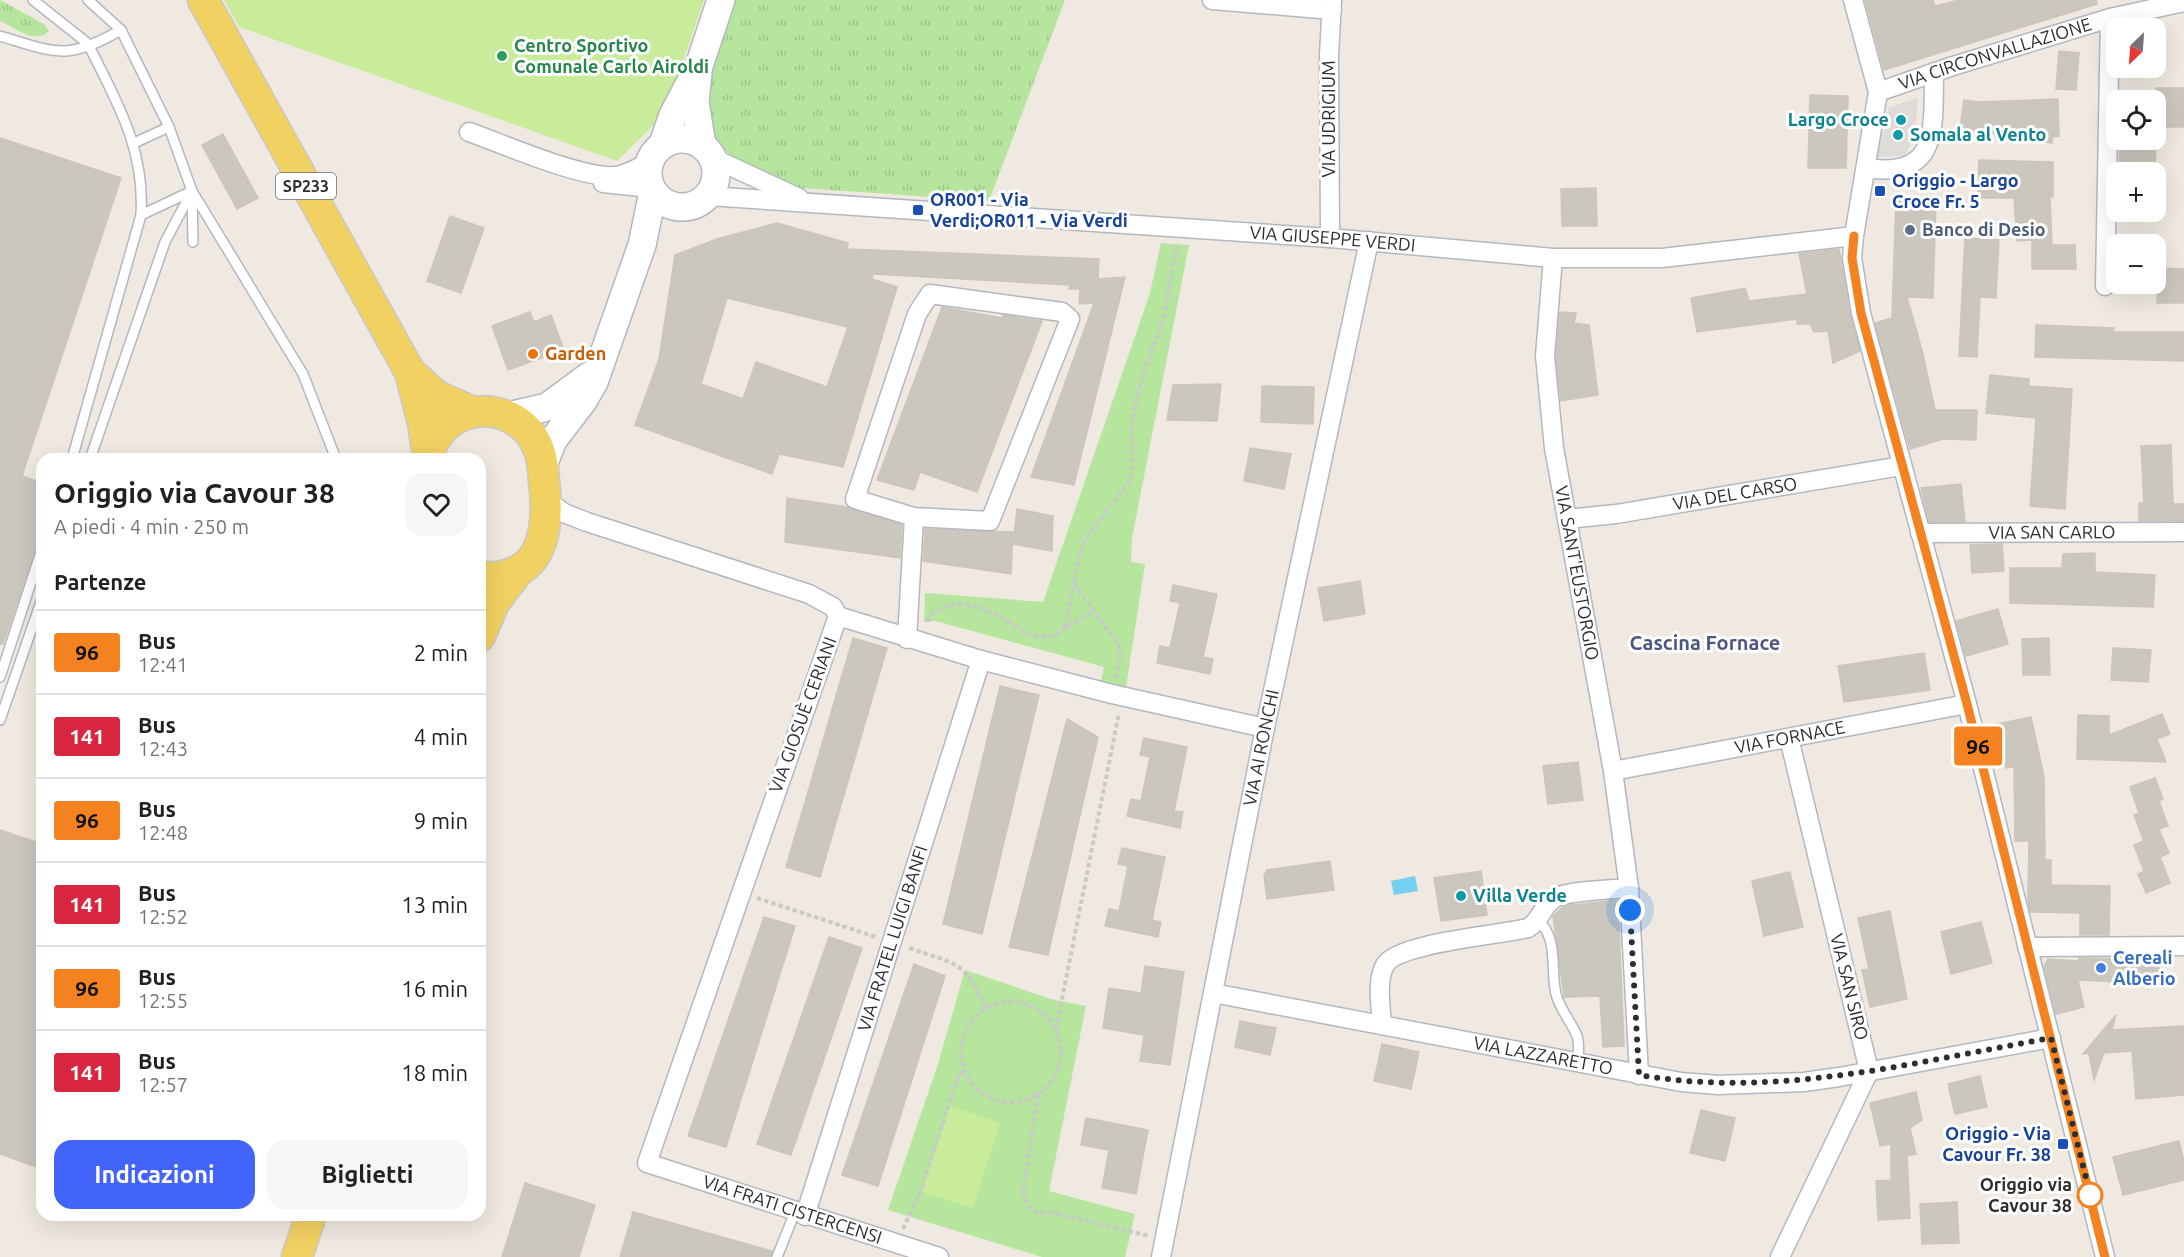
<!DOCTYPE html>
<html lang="it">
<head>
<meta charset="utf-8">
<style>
	:root { --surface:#fff; --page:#f6f6f6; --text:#202124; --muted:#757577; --line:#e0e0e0; --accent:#4264fb }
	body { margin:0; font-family:Ubuntu,sans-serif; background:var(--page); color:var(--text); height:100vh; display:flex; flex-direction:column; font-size:22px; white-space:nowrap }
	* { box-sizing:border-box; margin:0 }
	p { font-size:20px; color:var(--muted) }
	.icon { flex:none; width:33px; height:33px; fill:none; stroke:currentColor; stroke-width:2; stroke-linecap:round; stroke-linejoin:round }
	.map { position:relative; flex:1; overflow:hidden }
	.drawer { position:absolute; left:36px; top:453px; width:450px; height:768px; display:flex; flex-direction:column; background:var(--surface); border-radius:18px; box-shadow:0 6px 24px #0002 }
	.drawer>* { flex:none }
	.badge { padding:0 12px; border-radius:4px; font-size:21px; line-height:39px }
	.needle { width:39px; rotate:205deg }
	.tools { position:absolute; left:2106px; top:18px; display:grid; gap:12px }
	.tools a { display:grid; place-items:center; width:60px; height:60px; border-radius:12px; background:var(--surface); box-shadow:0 6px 24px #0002; font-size:30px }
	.you { position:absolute; width:30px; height:30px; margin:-15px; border:4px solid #fff; border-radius:50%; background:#1a73e8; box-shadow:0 0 0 9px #1a73e833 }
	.map>.badge { position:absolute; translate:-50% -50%; box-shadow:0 0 0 3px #fff }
	h2 { padding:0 18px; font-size:22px; line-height:54px }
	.round { display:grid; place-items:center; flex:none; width:63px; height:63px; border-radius:18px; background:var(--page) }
	.summary { display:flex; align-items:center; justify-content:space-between; height:102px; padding:0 18px }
	h1 { font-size:28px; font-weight:700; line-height:45px }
	.cta { display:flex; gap:12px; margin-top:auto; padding:12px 18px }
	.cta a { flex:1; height:69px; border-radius:18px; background:var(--accent); color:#fff; font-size:24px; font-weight:700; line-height:69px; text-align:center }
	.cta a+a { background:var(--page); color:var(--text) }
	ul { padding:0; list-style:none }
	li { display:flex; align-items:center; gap:18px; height:84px; padding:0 18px; border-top:2px solid var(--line) }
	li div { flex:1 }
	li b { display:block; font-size:22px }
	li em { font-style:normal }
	li .badge { min-width:66px; font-weight:700; text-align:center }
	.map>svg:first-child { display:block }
	.grass { fill:url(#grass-tufts) }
	.park { fill:#b6e59e }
	.pitch { fill:#c9ec9a }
	.plaza { fill:#dfdcd8 }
	.water { fill:#75cff0 }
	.building { fill:#cbc7bf; stroke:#cbc5ba; stroke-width:1.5; fill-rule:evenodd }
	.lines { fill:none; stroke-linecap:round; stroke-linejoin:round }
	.lane-casing { stroke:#b4b7c1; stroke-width:12 }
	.street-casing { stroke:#b4b7c1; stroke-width:21 }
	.secondary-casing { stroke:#b4b7c1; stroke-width:30 }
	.primary-casing { stroke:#c9c9c9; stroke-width:33 }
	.path { stroke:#c9c9c9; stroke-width:4; stroke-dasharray:4.5 3; stroke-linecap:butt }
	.lane { stroke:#fff; stroke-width:9 }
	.street { stroke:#fff; stroke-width:18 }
	.secondary { stroke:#fff; stroke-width:27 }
	.primary { stroke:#f2d163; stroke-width:30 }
	.line-casing { stroke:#fff; stroke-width:14 }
	.line { stroke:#f58220; stroke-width:9 }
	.walk { stroke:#2e2e2e; stroke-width:6; stroke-dasharray:0 10.8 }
	.leisure-dot { fill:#2e9e5b; stroke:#fff; stroke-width:2 }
	.culture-dot { fill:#0f9aa8; stroke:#fff; stroke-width:2 }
	.transit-dot { fill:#1a4fb4; stroke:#fff; stroke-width:2 }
	.service-dot { fill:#5c6f8a; stroke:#fff; stroke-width:2 }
	.food-dot { fill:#e8710a; stroke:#fff; stroke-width:2 }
	.shop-dot { fill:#3f7fe0; stroke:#fff; stroke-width:2 }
	.stop-dot { fill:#fff; stroke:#f58220; stroke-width:3 }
	.labels { text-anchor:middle; stroke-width:6; stroke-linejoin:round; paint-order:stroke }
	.shield { fill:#fff; stroke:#6d6d6d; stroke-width:1.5 }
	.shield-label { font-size:16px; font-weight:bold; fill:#2e2e2e }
	.leisure-label { font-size:18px; font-weight:bold; fill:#27864d; stroke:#fff; text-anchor:start }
	.street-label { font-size:18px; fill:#2e2e2e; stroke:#fff }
	.culture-label { font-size:18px; font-weight:bold; fill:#0d838f; stroke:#fff; text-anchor:start }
	.transit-label { font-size:18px; font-weight:bold; fill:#164399; stroke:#fff; text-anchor:start }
	.service-label { font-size:18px; font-weight:bold; fill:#4e5e75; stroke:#fff; text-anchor:start }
	.food-label { font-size:18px; font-weight:bold; fill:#c56008; stroke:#fff; text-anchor:start }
	.shop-label { font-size:18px; font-weight:bold; fill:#366cbe; stroke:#fff; text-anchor:start }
	.stop-label { font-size:18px; font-weight:bold; fill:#2e2e2e; stroke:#fff; text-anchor:end }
	.neighbourhood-label { font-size:20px; font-weight:bold; fill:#4d5680; stroke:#fff }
</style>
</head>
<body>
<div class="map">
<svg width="2184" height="1257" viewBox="0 0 2184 1257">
	<defs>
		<pattern id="grass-tufts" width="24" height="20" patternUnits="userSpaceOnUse" patternTransform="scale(1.5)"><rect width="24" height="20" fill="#b6e59e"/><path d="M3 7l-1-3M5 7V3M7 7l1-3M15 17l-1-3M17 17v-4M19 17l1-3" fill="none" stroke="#9dc588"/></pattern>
	</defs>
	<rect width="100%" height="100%" fill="#efe9e1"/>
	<g class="grass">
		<path d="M0,0l44,24 5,7c-14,14 -34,-3 -49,-10z"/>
		<polygon points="734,0 1065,0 989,201 801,188 736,160 712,138 703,89"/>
	</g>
	<g class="park">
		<polygon points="1161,243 1189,245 1132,538 1131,562 1145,564 1126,687 1101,681 1104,667 935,621 924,622 925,593 1043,602 1150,293"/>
		<polygon points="965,970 1051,999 1086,1006 1049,1191 1135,1214 1125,1257 1042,1257 888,1210 938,1064"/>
	</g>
	<g class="pitch">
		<polygon points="224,0 704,0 665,114 617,161 239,27"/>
		<polygon points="950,1106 1000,1123 973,1208 922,1192"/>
	</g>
	<polygon class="plaza" points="1918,98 1915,135 1905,156 1876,157 1889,107"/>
	<polygon class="water" points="1415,876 1418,891 1394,895 1391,881"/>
	<g class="building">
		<polygon points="1865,0 1933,0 1935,6 1959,0 2096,0 2097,4 1884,70"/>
		<polygon points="2059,51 2079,53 2076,90 2056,89"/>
		<rect x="2156" y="88" width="28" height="39"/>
		<polygon points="1810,95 1848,96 1846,168 1808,168"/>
		<polygon points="2058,99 2059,136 2052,137 2052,143 1960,128 1964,100 1979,102"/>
		<polygon points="223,134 258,198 237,209 202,145"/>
		<polygon points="0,138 121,178 22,476 42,483 42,530 3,644 0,644"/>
		<polygon points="2120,140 2156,140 2155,172 2119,172"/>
		<polygon points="1979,160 2053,162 2053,197 2050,197 2052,245 2075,245 2076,269 2032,269 2032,240 2017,241 2014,198 1978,198"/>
		<polygon points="1596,188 1597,226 1562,226 1561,189"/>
		<polygon points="1896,197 1936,199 1933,298 1907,297 1923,354 1935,410 1977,410 1976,440 1943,439 1910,449 1875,323 1892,318"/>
		<polygon points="450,216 484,228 461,293 427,281"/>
		<path d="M777,223l71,20 -1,6 252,10 -1,20 27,-2 -51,208 -43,-8 63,-174 -15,1 1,-15h-11l1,-4 -197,-11 -1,5 25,8 -54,180 -64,-13 -7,20 -137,-49 24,-66 16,-104 42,-16zM727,298l121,29 -21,60 -71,-25 -13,37 -42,-15z"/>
		<polygon points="1965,238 1999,240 1996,298 1980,297 1977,357 1959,356"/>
		<polygon points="1839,249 1850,315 1860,351 1833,363 1828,331 1814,332 1810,324 1797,324 1797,319 1697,332 1691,298 1745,288 1749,301 1807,294 1799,254"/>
		<polygon points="2157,268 2184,269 2184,303 2157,303"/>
		<polygon points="942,307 1002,318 1003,315 1042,321 977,492 920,472 914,490 877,480"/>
		<polygon points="530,312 534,322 551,315 564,350 508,370 492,326"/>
		<polygon points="1560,312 1576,313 1574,323 1589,325 1598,395 1561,401 1556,356"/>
		<polygon points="2036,325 2114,328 2114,332 2184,332 2184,361 2035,357"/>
		<polygon points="1990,375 2029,379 2029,386 2072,389 2065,509 2030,506 2036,418 1986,413"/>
		<polygon points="1221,384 1217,421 1167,420 1173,385"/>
		<polygon points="1262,386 1314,387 1313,424 1261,422"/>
		<polygon points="2171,445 2173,504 2184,504 2184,521 2139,521 2139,503 2144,503 2141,446"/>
		<polygon points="1250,448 1291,454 1284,489 1244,481"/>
		<polygon points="1961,484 1965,522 1929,522 1921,488"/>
		<polygon points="787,498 847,507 902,525 900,558 785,542"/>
		<polygon points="1017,509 1053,516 1052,551 1013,544"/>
		<polygon points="925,529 1013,532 1011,574 923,561"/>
		<polygon points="2002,544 2004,571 1972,573 1970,545"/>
		<polygon points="2095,553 2095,572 2155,575 2153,607 2010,603 2010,568 2062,568 2063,554"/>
		<polygon points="1360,581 1365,614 1324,621 1318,588"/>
		<polygon points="1173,585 1217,594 1203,657 1213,659 1210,674 1157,663 1160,646 1170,648 1180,603 1170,601"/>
		<polygon points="1998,609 2008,644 1966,656 1956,621"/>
		<polygon points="853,638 887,648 820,877 786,867"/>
		<polygon points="2049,638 2050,675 2023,675 2022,639"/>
		<polygon points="2113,648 2151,650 2148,682 2111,680"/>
		<polygon points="1924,653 1930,690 1844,702 1838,666"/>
		<polygon points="1000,686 1039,695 982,934 943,924"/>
		<polygon points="2162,714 2170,734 2157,739 2166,762 2077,759 2078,715 2109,716 2109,735"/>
		<polygon points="2031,717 2044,777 2045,860 2051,860 2051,885 2110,886 2109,935 2080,935 2080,913 2030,912 2028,900 2029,841 2015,841 2014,767 2006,768 1997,724"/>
		<polygon points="1067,719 1098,737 1048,955 1009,947"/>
		<polygon points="1144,738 1187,747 1174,811 1183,812 1180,828 1127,816 1131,799 1141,801 1150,757 1140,755"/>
		<polygon points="1578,762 1583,800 1548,804 1543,766"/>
		<polygon points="2155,778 2163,799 2159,801 2168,826 2159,829 2169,853 2160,857 2170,883 2146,893 2138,874 2144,871 2134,845 2144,841 2134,815 2139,813 2130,787"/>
		<polygon points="0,830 42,844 42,1169 0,1154"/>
		<polygon points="1122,848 1165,857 1152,920 1161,922 1158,937 1105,926 1109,909 1119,911 1128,866 1118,864"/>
		<polygon points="1330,861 1334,890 1267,899 1264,876 1267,870"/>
		<polygon points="1481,871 1487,915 1441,921 1434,878"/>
		<polygon points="1790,872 1803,927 1764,936 1752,881"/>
		<polygon points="1618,900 1624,1046 1603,1047 1600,996 1564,997 1553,916 1564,906"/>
		<polygon points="1890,911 1907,999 1870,1007 1862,970 1869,969 1858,918"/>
		<polygon points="764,917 795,926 726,1147 688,1136"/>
		<polygon points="1981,922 1992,963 1951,974 1941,932"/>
		<polygon points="829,937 862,948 791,1155 757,1144"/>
		<polygon points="2079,958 2159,959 2160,984 2078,980 2084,1007 2056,1014 2044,966 2048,959 2079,961"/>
		<polygon points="914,964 945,976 878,1186 842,1175"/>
		<polygon points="1145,966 1184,972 1170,1065 1140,1061 1144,1035 1103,1028 1109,988 1141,993"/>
		<polygon points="2116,1015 2112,1030 2184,1026 2184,1095 2136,1099 2132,1051 2104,1053 2094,1080 2089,1053 2083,1054"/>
		<polygon points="1240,1021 1276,1028 1270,1055 1235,1047"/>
		<polygon points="1382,1044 1419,1052 1411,1089 1374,1081"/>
		<polygon points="1980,1076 1987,1107 1955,1114 1948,1084"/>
		<polygon points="1916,1092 1922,1120 1910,1128 1916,1154 1907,1156 1910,1218 1878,1220 1876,1181 1891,1180 1891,1144 1880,1146 1870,1103"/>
		<polygon points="1701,1110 1735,1118 1725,1161 1690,1153"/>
		<polygon points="1086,1118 1148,1130 1136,1194 1102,1188 1109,1150 1081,1145"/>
		<polygon points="2179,1141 2184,1161 2184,1180 2123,1195 2113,1157"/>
		<polygon points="525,1183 595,1205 579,1257 502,1257"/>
		<polygon points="1957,1202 1959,1243 1922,1244 1920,1204"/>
		<polygon points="633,1212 772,1251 770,1257 620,1257"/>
	</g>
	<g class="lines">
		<g class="lane-casing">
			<g id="lane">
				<path d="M33,0l53,42 4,6c28,56 55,102 51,167"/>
				<polyline points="88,0 121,30 169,127 192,191 303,374 336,459"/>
				<path d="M0,36c57,17 66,25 121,-6"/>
				<polyline points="134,143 169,127"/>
				<polyline points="192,193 193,242"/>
				<polyline points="72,459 141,215 192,191"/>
				<polyline points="90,459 165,242 192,191"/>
				<polyline points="0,677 42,549"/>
				<polyline points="0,720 42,599"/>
				<path d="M1538,920c21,19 12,49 18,74 4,16 15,27 21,42 3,9 1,18 1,28"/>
				<polyline points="777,1257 795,1212"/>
			</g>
		</g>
		<g class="street-casing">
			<g id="street">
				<polyline points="1212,0 1332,10"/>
				<polyline points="1853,0 1878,92 1854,236 1852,258 1861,313 1967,704 2105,1257"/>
				<path id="s1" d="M1878,92l75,-26 157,-48 74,-16"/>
				<path d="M469,132c34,12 114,47 146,44 12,-1 24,-9 34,-14"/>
				<polyline points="713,158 799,198"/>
				<path d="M1866,168c74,11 67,-40 68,-96"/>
				<polyline points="603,183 651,188"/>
				<path id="s2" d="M708,196l622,42 223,20h109l192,-22"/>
				<polyline points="1330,238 1329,55 1332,0"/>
				<path id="s3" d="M1553,258l-8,98 9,92 59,323 16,117 10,187"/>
				<polyline points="2105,286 2110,18"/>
				<polyline points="545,498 564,513 587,522 809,594 833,607 838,616"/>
				<path id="s4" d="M1567,519l49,-5 285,-48"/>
				<path id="s5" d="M1920,533l264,-1"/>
				<path id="s6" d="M838,616l-191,547 292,94"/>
				<polyline points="838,616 981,660 1112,694 1265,728"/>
				<polyline points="907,639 914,517 990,521 1070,319 1062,312 930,294 917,314 855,499 914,517"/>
				<path id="s7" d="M1613,771l354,-67"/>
				<polyline points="2027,947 2184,946"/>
				<path id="s8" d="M1213,993l468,89 37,3 86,-3 35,-5 212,-39"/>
				<path d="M1382,1025c-1,-18 -6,-44 3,-60 12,-22 115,-30 143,-37 13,-7 14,-23 27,-30 11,-7 59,-9 74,-10"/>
				<path id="s9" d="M805,1216l176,-556"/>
				<path id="s10" d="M1161,1257l104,-529 104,-487"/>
				<polyline points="1780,1257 1869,1071 1789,738"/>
			</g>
		</g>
		<g class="secondary-casing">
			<g id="secondary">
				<polyline points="698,73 695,102 702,145"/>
				<circle cx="682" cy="173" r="34"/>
				<polyline points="663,144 673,115 699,66 721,0"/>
				<polyline points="508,416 547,407 589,376"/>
				<polyline points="542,468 553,440 583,401 594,382 642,245 653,192"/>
			</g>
		</g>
		<g class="primary-casing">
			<g id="primary">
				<polyline points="203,0 410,372 423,423 428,456"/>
				<polyline points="410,372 437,396 473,412"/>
				<path d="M428,459c3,-20 17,-37 36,-44 30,-11 64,4 75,35 5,12 4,27 6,41 4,48 -7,90 -65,86"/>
				<polyline points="480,636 494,603 519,570"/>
				<polyline points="297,1257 311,1215"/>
			</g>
		</g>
		<g class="path">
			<path d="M928,622c2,-9 8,-12 17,-15 34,-11 59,16 88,28 6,3 13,2 19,1l42,-25"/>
			<polyline points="1065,628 1074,583"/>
			<polyline points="1116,678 1120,659 1119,645 1074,583 1079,558 1086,538 1131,479 1131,427 1134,410 1143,374 1163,321 1177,245"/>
			<polyline points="757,898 876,937"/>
			<path d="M909,948c45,16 57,12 76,60"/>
			<circle cx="1011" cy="1052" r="50"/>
			<polyline points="1056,1029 1119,713"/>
			<polyline points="1038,1095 1023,1190 1028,1206 1036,1212 1054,1213 1149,1236"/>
			<polyline points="903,1229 920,1192 958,1077 964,1070"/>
		</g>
		<use href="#lane" class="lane"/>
		<use href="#street" class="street"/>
		<use href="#secondary" class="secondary"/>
		<use href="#primary" class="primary"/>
	</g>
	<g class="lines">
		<g class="line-casing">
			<polyline id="line" points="1854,236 1852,258 1861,313 1967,704 2105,1257"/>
		</g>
		<use href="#line" class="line"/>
		<path class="walk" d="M1630,910l9,165c140,24 274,-13 412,-37l40,160 -1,-3"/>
	</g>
	<circle class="leisure-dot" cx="502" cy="56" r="6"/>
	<g class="culture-dot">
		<circle cx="1901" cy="120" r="6"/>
		<circle cx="1898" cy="135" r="6"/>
		<circle cx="1461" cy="896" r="6"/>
	</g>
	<g class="transit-dot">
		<rect x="1874" y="185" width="12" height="12" rx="3"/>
		<rect x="912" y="204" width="12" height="12" rx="3"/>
		<rect x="2057" y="1138" width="12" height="12" rx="3"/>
	</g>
	<circle class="service-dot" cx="1910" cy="230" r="6"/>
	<circle class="food-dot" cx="533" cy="354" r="6"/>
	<circle class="shop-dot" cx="2101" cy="968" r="6"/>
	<circle class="stop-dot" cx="2090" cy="1195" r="12"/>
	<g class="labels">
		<rect class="shield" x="276" y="173" width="60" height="26" rx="4.5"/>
		<g class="shield-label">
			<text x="306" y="192">SP233</text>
		</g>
		<g class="leisure-label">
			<text x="514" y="52">Centro Sportivo<tspan x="514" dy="21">Comunale Carlo Airoldi</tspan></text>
		</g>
		<g class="street-label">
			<text dy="6" stroke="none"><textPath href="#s1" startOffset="123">VIA CIRCONVALLAZIONE</textPath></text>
			<text transform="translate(1329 119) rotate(-90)" y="6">VIA UDRIGIUM</text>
			<text dy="6" stroke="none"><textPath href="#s2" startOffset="626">VIA GIUSEPPE VERDI</textPath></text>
			<text dy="6" stroke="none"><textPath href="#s4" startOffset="170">VIA DEL CARSO</textPath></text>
			<text dy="6" stroke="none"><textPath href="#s5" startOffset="132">VIA SAN CARLO</textPath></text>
			<text dy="6" stroke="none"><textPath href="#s3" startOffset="318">VIA SANT'EUSTORGIO</textPath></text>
			<text transform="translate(803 715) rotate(-70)" y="6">VIA GIOSUÈ CERIANI</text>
			<text dy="6" stroke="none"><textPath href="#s7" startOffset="180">VIA FORNACE</textPath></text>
			<text dy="6" stroke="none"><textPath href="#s10" startOffset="519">VIA AI RONCHI</textPath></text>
			<text dy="6" stroke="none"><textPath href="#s9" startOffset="291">VIA FRATEL LUIGI BANFI</textPath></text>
			<text transform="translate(1849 987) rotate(76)" y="6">VIA SAN SIRO</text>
			<text dy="6" stroke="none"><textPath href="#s8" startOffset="336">VIA LAZZARETTO</textPath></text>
			<text dy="6" stroke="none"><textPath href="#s6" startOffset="732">VIA FRATI CISTERCENSI</textPath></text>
		</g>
		<g class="culture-label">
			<text x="1889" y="126" text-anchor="end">Largo Croce</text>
			<text x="1910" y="141">Somala al Vento</text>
			<text x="1473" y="902">Villa Verde</text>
		</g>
		<g class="transit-label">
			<text x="1892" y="187">Origgio - Largo<tspan x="1892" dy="21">Croce Fr. 5</tspan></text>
			<text x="930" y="206">OR001 - Via<tspan x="930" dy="21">Verdi;OR011 - Via Verdi</tspan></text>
			<text x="2051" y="1140" text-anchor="end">Origgio - Via<tspan x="2051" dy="21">Cavour Fr. 38</tspan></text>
		</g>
		<g class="service-label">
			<text x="1922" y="236">Banco di Desio</text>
		</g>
		<g class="food-label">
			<text x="545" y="360">Garden</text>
		</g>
		<g class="shop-label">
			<text x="2113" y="964">Cereali<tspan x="2113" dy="21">Alberio</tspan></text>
		</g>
		<g class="stop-label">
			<text x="2072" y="1191">Origgio via<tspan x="2072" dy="21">Cavour 38</tspan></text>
		</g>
		<g class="neighbourhood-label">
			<text x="1705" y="650">Cascina Fornace</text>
		</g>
	</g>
</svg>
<div class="tools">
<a><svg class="needle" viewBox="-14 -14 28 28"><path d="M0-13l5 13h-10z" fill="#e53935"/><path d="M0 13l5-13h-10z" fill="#757577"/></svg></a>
<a><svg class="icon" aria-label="locate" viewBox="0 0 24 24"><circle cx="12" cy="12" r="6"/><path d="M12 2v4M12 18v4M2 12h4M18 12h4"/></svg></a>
<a>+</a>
<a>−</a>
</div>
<div class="you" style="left:1630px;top:910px"></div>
<b class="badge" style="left:1978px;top:746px;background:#f58220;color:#111">96</b>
<section class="drawer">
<div class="summary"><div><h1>Origgio via Cavour 38</h1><p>A piedi · 4 min · 250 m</p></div><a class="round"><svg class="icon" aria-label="heart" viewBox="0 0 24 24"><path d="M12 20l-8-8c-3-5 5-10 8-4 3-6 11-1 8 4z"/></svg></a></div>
<h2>Partenze</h2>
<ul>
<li><span class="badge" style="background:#f58220;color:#111">96</span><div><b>Bus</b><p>12:41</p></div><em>2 min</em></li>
<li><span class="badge" style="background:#d7263d;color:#fff">141</span><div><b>Bus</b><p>12:43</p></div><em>4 min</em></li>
<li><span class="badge" style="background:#f58220;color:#111">96</span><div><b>Bus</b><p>12:48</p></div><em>9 min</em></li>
<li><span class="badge" style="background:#d7263d;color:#fff">141</span><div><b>Bus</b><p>12:52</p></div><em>13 min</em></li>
<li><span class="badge" style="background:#f58220;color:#111">96</span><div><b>Bus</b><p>12:55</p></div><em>16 min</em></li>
<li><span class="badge" style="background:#d7263d;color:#fff">141</span><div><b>Bus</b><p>12:57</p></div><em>18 min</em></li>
</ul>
<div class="cta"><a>Indicazioni</a><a>Biglietti</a></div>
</section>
</div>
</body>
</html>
